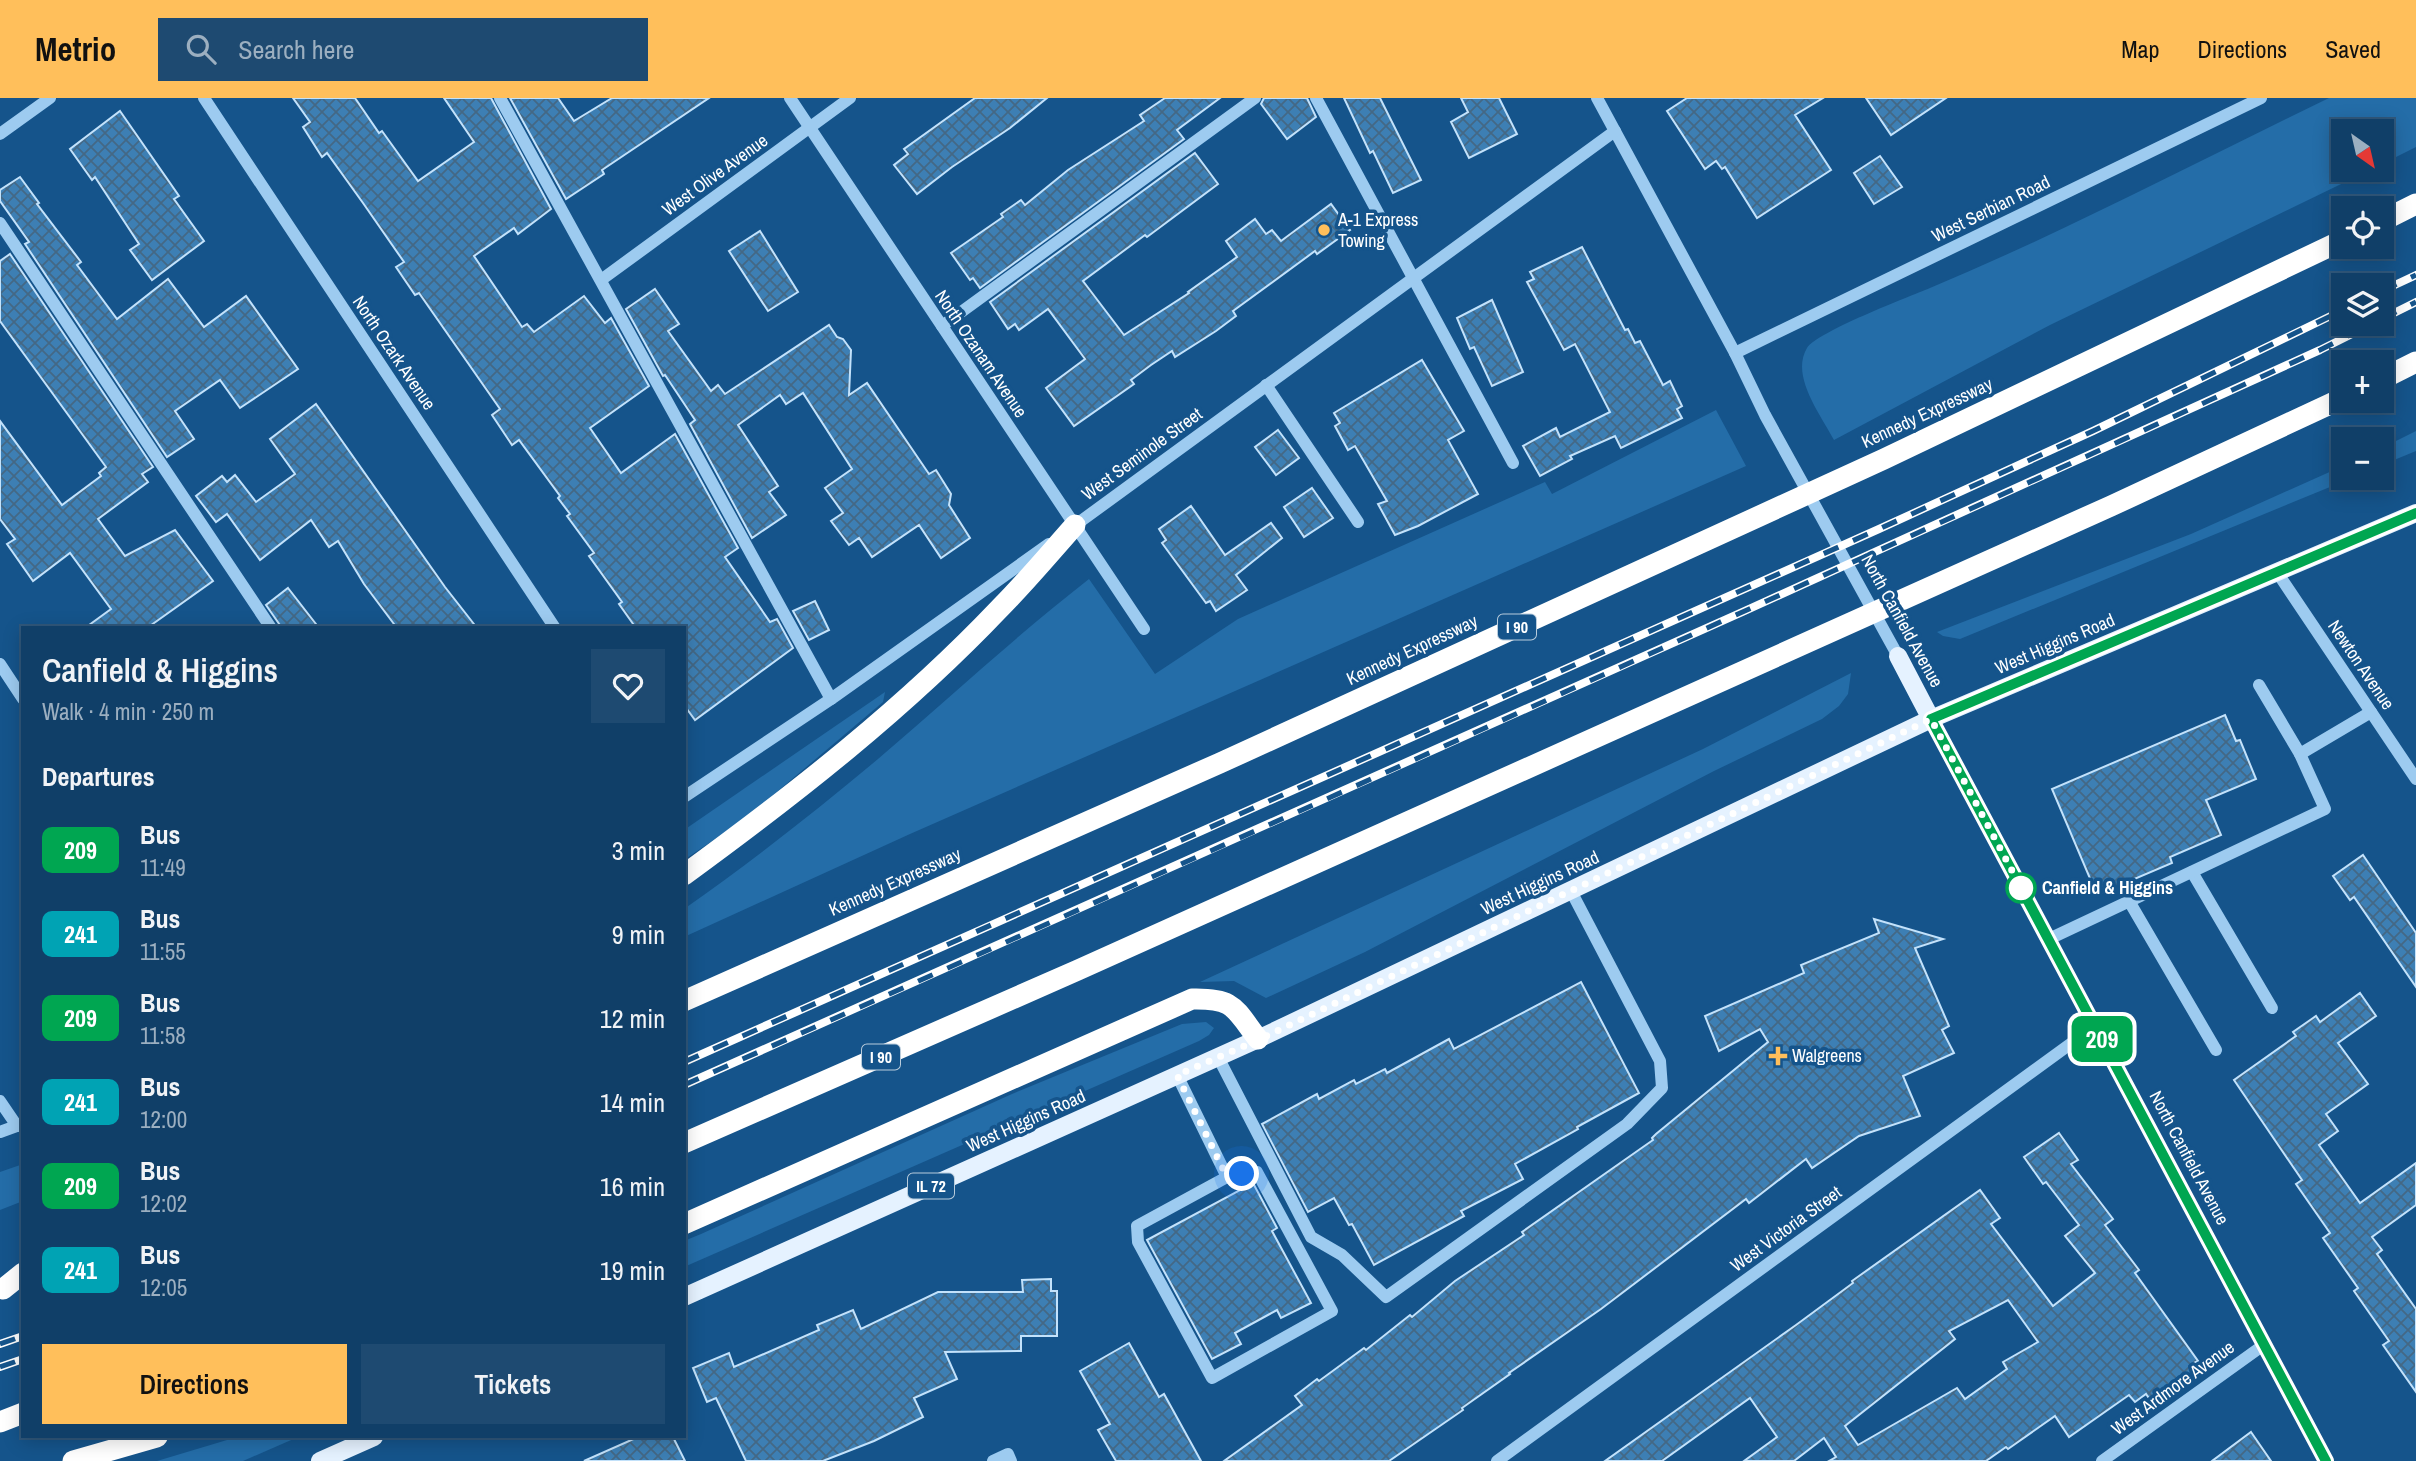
<!DOCTYPE html>
<html lang="en">
<head>
<meta charset="utf-8">
<style>
	:root { --surface:#103f68; --page:#1e4a71; --text:#f1f3f6; --muted:#9cafc0; --line:#30587c; --accent:#ffbf5b }
	body { margin:0; font-family:"Archivo Narrow",sans-serif; background:var(--page); color:var(--text); height:100vh; display:flex; flex-direction:column; font-size:26px; white-space:nowrap }
	* { box-sizing:border-box; margin:0 }
	p { font-size:23px; color:var(--muted) }
	.icon { flex:none; width:38px; height:38px; fill:none; stroke:currentColor; stroke-width:2; stroke-linecap:round; stroke-linejoin:round }
	.map { position:relative; flex:1; overflow:hidden }
	.panel { position:absolute; left:21px; top:528px; width:665px; height:812px; display:flex; flex-direction:column; background:var(--surface); border-radius:0px; box-shadow:0 4px 18px #0003,0 0 0 2px var(--line) }
	.panel>* { flex:none }
	.badge { padding:0 14px; border-radius:10px; font-size:24px; line-height:46px }
	.needle { width:46px; rotate:146deg }
	.fabs { position:absolute; left:2331px; top:21px; display:grid; gap:14px }
	.fabs a { display:grid; place-items:center; width:63px; height:63px; border-radius:0px; background:var(--surface); box-shadow:0 4px 18px #0003,0 0 0 2px var(--line); font-size:35px }
	.you { position:absolute; width:35px; height:35px; margin:-18px; border:5px solid #fff; border-radius:50%; background:#1a73e8; box-shadow:0 0 0 10px #1a73e833 }
	.map>.badge { position:absolute; translate:-50% -50%; box-shadow:0 0 0 4px #fff }
	h2 { padding:0 21px; font-size:26px; line-height:63px }
	.round { display:grid; place-items:center; flex:none; width:74px; height:74px; border-radius:0px; background:var(--page) }
	.headline { display:flex; align-items:center; justify-content:space-between; height:119px; padding:0 21px }
	h1 { font-size:33px; font-weight:600; line-height:52px }
	.button { display:flex; gap:14px; margin-top:auto; padding:14px 21px }
	.button a { flex:1; height:80px; border-radius:0px; background:var(--accent); color:#111; font-size:28px; font-weight:600; line-height:80px; text-align:center }
	.button a+a { background:var(--page); color:var(--text) }
	ul { padding:0; list-style:none }
	li { display:flex; align-items:center; gap:21px; height:84px; padding:0 21px }
	li div { flex:1 }
	li b { display:block; font-size:26px }
	li em { font-style:normal }
	li .badge { min-width:77px; font-weight:700; text-align:center }
	header { display:flex; align-items:center; gap:42px; box-sizing:border-box; height:98px; padding:0 35px; background:var(--accent); color:#111 }
	header strong { font-size:33px }
	nav { display:flex; gap:38px; margin-inline-start:auto; font-size:24px }
	.search { width:490px; height:63px; background:var(--page); display:flex; align-items:center; gap:18px; box-sizing:border-box; padding:0 24px; border-radius:0px; color:var(--muted); font-size:26px }
	.map>svg:first-child { display:block }
	.green { fill:#246da8 }
	.building { fill:url(#building-cross-hatch); stroke:#c3e2fb; stroke-width:2; fill-rule:evenodd }
	.lines { fill:none; stroke-linecap:round; stroke-linejoin:round }
	.minor { stroke:#9dcbf0; stroke-width:12 }
	.major { stroke:#e5f2ff; stroke-width:18 }
	.highway { stroke:#fff; stroke-width:21 }
	.rail-casing { stroke:#fff; stroke-width:8 }
	.rail { stroke:#15548b; stroke-width:5; stroke-dasharray:16; stroke-linecap:butt }
	.line-casing { stroke:#fff; stroke-width:16 }
	.line { stroke:#00a651; stroke-width:10 }
	.walk { stroke:#fff; stroke-width:7; stroke-dasharray:0 12.6 }
	.poi-dot { fill:#ffbf5b; stroke:#15548b; stroke-width:2.5 }
	.stop-dot { fill:#fff; stroke:#00a651; stroke-width:3.5 }
	.labels { text-anchor:middle; stroke-width:7; stroke-linejoin:round; paint-order:stroke }
	.shield { fill:#15548b; stroke:#b9ccdc; stroke-width:2 }
	.shield-label { font-size:16px; font-weight:bold; fill:#fff }
	.street-label { font-size:18px; fill:#fff; stroke:#15548b }
	.poi-label { font-size:18px; fill:#fff; stroke:#15548b; text-anchor:start }
	.stop-label { font-size:18px; font-weight:bold; fill:#fff; stroke:#15548b; text-anchor:start }
</style>
</head>
<body>
<header>
<strong>Metrio</strong>
<div class="search"><svg class="icon" aria-label="search" viewBox="0 0 24 24"><circle cx="10" cy="10" r="6"/><path d="M15 15l6 6"/></svg>Search here</div>
<nav><a>Map</a><a>Directions</a><a>Saved</a></nav>
</header>
<div class="map">
<svg width="2416" height="1363" viewBox="0 0 2416 1363">
	<defs>
		<pattern id="building-cross-hatch" width="8" height="8" patternUnits="userSpaceOnUse" patternTransform="scale(1.75)"><rect width="8" height="8" fill="#3d7fb4"/><path d="M0 0l8 8M0 8l8-8" fill="none" stroke="#446885"/></pattern>
	</defs>
	<rect width="100%" height="100%" fill="#15548b"/>
	<g class="green">
		<path d="M2329,0h87v49l-34,17v-33h-39v39h27l-320,155 -216,115c-13,-25 -44,-64 -27,-92 10,-16 101,-51 123,-60 136,-57 267,-126 399,-190z"/>
		<path d="M1716,312l30,56 -836,368 -226,103v-28c67,-47 132,-98 194,-150 70,-60 138,-123 211,-180l66,95 83,-55 307,-137 7,12z"/>
		<polygon points="2416,333 2416,353 2382,367 2382,350"/>
		<polygon points="2343,368 2343,380 2352,380 1960,541 1943,538 1937,534 2191,436"/>
		<polygon points="1851,575 1848,596 1839,608 1822,621 1714,673 1365,854 1266,900 1234,883 1200,884 1703,651"/>
		<polygon points="885,594 883,604 746,720 684,762 684,732"/>
		<polygon points="1206,924 1214,930 1209,937 1199,943 684,1169 684,1143 701,1136 1012,996 1182,926"/>
		<polygon points="23,1066 23,1103 0,1112 0,1074"/>
		<polygon points="237,1339 298,1339 243,1363 157,1363"/>
	</g>
	<g class="building">
		<polygon points="293,0 355,0 379,35 382,33 418,83 474,44 444,0 491,0 551,111 518,136 514,130 474,158 522,229 527,226 534,234 584,198 605,225 611,220 649,288 590,330 621,375 675,336 738,450 725,459 770,524 777,521 793,550 695,622 684,607 684,530 636,530 619,506 622,504 589,458 594,455 567,418 570,416 558,400 560,398 519,342 512,347 492,317 500,311 419,195 415,197 396,169 404,164 363,105 327,55 322,59 303,29 310,24"/>
		<polygon points="510,0 558,0 574,23 612,0 709,0 602,72 604,76 566,101"/>
		<polygon points="975,0 1047,0 1010,30 952,69 917,96 894,67 908,56 904,51"/>
		<polygon points="1165,0 1220,0 1177,32 1184,41 980,190 973,180 970,182 951,155 1003,119 1001,116 1021,102 1025,107 1068,72 1144,23 1140,17"/>
		<polygon points="1264,0 1307,0 1316,19 1287,41 1261,6"/>
		<polygon points="1344,0 1380,0 1421,82 1393,95 1373,53 1370,55"/>
		<polygon points="1461,0 1499,0 1517,36 1469,60 1451,24 1468,14"/>
		<polygon points="1687,0 1823,0 1795,17 1831,72 1757,120 1725,69 1722,71 1716,63 1705,71 1667,13"/>
		<polygon points="1866,0 1946,0 1891,37"/>
		<polygon points="120,13 179,98 174,101 204,143 152,182 130,152 139,146 95,79 92,82 70,51"/>
		<polygon points="1195,55 1218,86 1147,139 1145,137 1083,183 1124,237 1189,195 1188,194 1237,159 1226,143 1255,121 1266,136 1272,132 1281,143 1331,106 1350,132 1317,156 1315,153 1233,213 1236,218 1216,233 1175,259 1172,253 1151,267 1131,282 1134,286 1074,328 1046,290 1085,261 1048,211 1019,232 1015,226 1008,231 990,204"/>
		<polygon points="1880,58 1902,89 1874,106 1854,75"/>
		<polygon points="20,79 39,105 37,106 81,164 77,167 117,221 168,181 204,229 246,198 298,271 240,310 220,282 175,313 194,341 167,359 25,146 29,144 0,103 0,92"/>
		<polygon points="760,133 798,194 768,213 729,153"/>
		<polygon points="1582,149 1625,232 1628,231 1635,245 1640,243 1663,287 1670,283 1682,308 1677,311 1682,320 1621,350 1615,338 1570,358 1572,361 1540,378 1523,348 1556,330 1560,339 1610,314 1575,246 1564,252 1527,184 1534,181 1530,174"/>
		<polygon points="10,156 153,369 142,376 148,384 98,421 125,458 175,432 213,483 147,530 85,530 111,511 70,455 33,483 7,446 15,441 0,421 0,323 62,407 101,378 99,375 106,369 0,223 0,163"/>
		<polygon points="655,191 679,226 668,233 711,293 718,287 725,296 829,227 837,239 843,241 851,252 849,297 867,285 929,376 936,372 951,396 949,407 970,440 941,460 919,427 872,459 859,440 849,447 831,423 843,415 825,390 852,371 803,295 786,306 780,297 738,327 778,388 769,394 786,417 752,440 690,326 695,322 665,277 663,278 626,211"/>
		<polygon points="1492,202 1523,274 1492,288 1474,249 1470,251 1457,220"/>
		<polygon points="1422,262 1464,333 1448,342 1478,396 1418,428 1395,437 1378,406 1387,403 1355,348 1348,352 1335,328 1340,325 1334,315"/>
		<polygon points="316,306 445,489 477,530 397,530 364,486 338,443 329,449 311,422 260,462 227,416 216,424 196,398 222,378 227,384 235,377 256,404 295,376 270,341"/>
		<polygon points="1278,332 1299,360 1276,377 1255,349"/>
		<polygon points="1312,390 1333,420 1304,439 1284,409"/>
		<polygon points="1191,408 1225,457 1271,425 1282,440 1236,477 1247,492 1216,513 1210,503 1206,505 1162,445 1166,442 1159,431"/>
		<polygon points="288,490 319,530 282,530 266,507"/>
		<polygon points="815,503 829,532 809,542 793,513"/>
		<polygon points="2225,617 2236,643 2240,642 2256,681 2206,702 2221,737 2170,759 2172,765 2097,797 2052,691"/>
		<polygon points="2363,757 2416,835 2416,889 2354,799 2350,802 2333,778"/>
		<polygon points="1874,821 1943,841 1915,850 1949,928 1942,932 1954,955 1903,978 1920,1018 1859,1038 1812,1070 1806,1061 1749,1105 1746,1101 1601,1211 1509,1275 1510,1276 1462,1310 1463,1312 1389,1363 1224,1363 1302,1307 1295,1298 1317,1281 1319,1283 1364,1250 1366,1252 1410,1217 1412,1219 1455,1183 1524,1137 1522,1134 1653,1042 1652,1040 1656,1036 1768,944 1760,931 1719,953 1705,918 1804,875 1801,867 1879,835"/>
		<polygon points="1581,884 1639,995 1577,1029 1578,1031 1515,1066 1523,1081 1461,1113 1464,1118 1374,1167 1352,1126 1349,1127 1334,1100 1308,1114 1262,1026 1317,996 1319,1001 1354,982 1356,986 1385,971 1387,975 1449,941 1454,951"/>
		<polygon points="2360,895 2376,918 2338,945 2368,986 2326,1016 2338,1033 2319,1047 2360,1105 2416,1065 2416,1107 2372,1139 2382,1152 2377,1156 2416,1211 2416,1294 2383,1247 2389,1243 2354,1193 2358,1190 2323,1140 2330,1135 2296,1086 2302,1082 2234,982 2296,938 2293,934 2316,918 2320,924"/>
		<path d="M2059,1035l19,27 -7,4 42,55 -8,6 34,45 -4,3 63,88 -4,2 4,7 -45,34 -7,-10 -11,8 -6,-7 -60,42 -14,-21 -47,33 -2,-2 -20,14h-157l7,-4 -12,-19 -30,23h-50l33,-24 -27,-39 -88,63h-57l191,-136 57,-42 -1,-2 128,-91 20,28 -9,6 62,82 42,-33 -30,-37 14,-11 -33,-43 -3,2 -19,-27zM2008,1202l30,42 -35,20 4,7 -42,30 -8,-11 -99,57 -13,-19 110,-87 -6,-8z"/>
		<polygon points="1253,1085 1277,1130 1272,1133 1311,1205 1281,1220 1277,1212 1235,1235 1241,1246 1212,1261 1147,1142"/>
		<polygon points="1051,1181 1051,1193 1057,1193 1057,1238 1021,1238 1021,1253 945,1254 957,1281 914,1300 923,1319 874,1343 823,1363 746,1363 716,1300 707,1304 693,1270 729,1255 734,1269 819,1232 817,1227 853,1212 861,1231 938,1194 1023,1194 1022,1182"/>
		<polygon points="1129,1245 1159,1299 1164,1296 1201,1363 1116,1363 1098,1332 1110,1326 1080,1273"/>
		<polygon points="2251,1334 2271,1363 2212,1363"/>
		<polygon points="638,1339 673,1339 685,1363 584,1363"/>
	</g>
	<g class="lines">
		<g class="minor">
			<polyline points="204,0 555,530"/>
			<polyline points="500,0 831,601"/>
			<polyline points="790,0 1144,531"/>
			<polyline points="1316,0 1513,365"/>
			<polyline points="1597,0 1735,255 1765,317 1898,558"/>
			<polyline points="0,36 50,0"/>
			<polyline points="0,125 271,530"/>
			<polyline points="601,182 850,0"/>
			<polyline points="942,228 1255,0"/>
			<polyline points="1735,255 2261,0"/>
			<polyline points="1266,287 1358,424"/>
			<polyline points="1070,431 1615,33"/>
			<polyline points="2277,474 2416,681"/>
			<polyline points="0,566 23,601"/>
			<polyline points="2259,587 2300,656"/>
			<polyline points="1931,621 2326,1363"/>
			<polyline points="684,699 831,601 1049,446"/>
			<polyline points="2192,774 2272,910"/>
			<polyline points="2129,803 2216,952"/>
			<polyline points="2049,841 2325,711 2300,656 2371,614"/>
			<polyline points="1218,959 1311,1139 1342,1157 1386,1199 1627,1026 1662,990 1660,963 1571,793"/>
			<polyline points="1177,977 1227,1079 1137,1128 1138,1144 1212,1280 1332,1213 1257,1074 1227,1079"/>
			<polyline points="0,1003 17,1028"/>
			<polyline points="0,1034 22,1026"/>
			<polyline points="993,1363 1008,1356 1011,1363"/>
			<polyline points="1497,1363 2095,928"/>
			<polyline points="2102,1363 2265,1246"/>
		</g>
		<g class="major">
			<polyline points="1898,558 1931,621"/>
			<polyline points="684,1199 1258,941 1931,621 2416,415"/>
			<polyline points="320,1363 374,1339"/>
		</g>
		<g class="highway">
			<polyline points="2382,123 2416,106"/>
			<polyline points="2382,281 2416,264"/>
			<path d="M684,777c111,-81 221,-167 316,-267 26,-26 50,-55 75,-83"/>
			<polyline points="684,903 1220,665 1884,361 2343,142"/>
			<polyline points="684,1045 1078,872 2111,408 2343,300"/>
			<path d="M684,1126l508,-225c43,-1 42,9 66,40"/>
			<polyline points="3,1191 23,1175"/>
			<polyline points="0,1324 23,1315"/>
			<polyline points="73,1363 157,1339"/>
		</g>
		<g class="rail-casing">
			<g id="rail">
				<polyline points="2382,193 2416,177"/>
				<polyline points="2382,221 2416,204"/>
				<polyline points="684,964 1879,431 2093,333 2343,212"/>
				<path d="M684,987c547,-242 1092,-487 1636,-735l52,-26"/>
				<polyline points="0,1246 23,1238"/>
				<polyline points="0,1269 23,1261"/>
			</g>
		</g>
		<use href="#rail" class="rail"/>
	</g>
	<g class="lines">
		<g class="line-casing">
			<polyline id="line" points="2326,1363 1931,621 2416,415"/>
		</g>
		<use href="#line" class="line"/>
		<polyline class="walk" points="1242,1076 1227,1079 1177,977 1258,942 1931,621 2025,797 2021,790"/>
	</g>
	<g class="poi-dot">
		<circle cx="1324" cy="132" r="7"/>
		<path d="M1774.5 947.5h7v7h7v7h-7v7h-7v-7h-7v-7h7z"/>
	</g>
	<circle class="stop-dot" cx="2021" cy="790" r="14"/>
	<g class="labels">
		<g class="shield">
			<rect x="1498" y="516.5" width="38" height="25" rx="5"/>
			<rect x="862" y="946.5" width="38" height="25" rx="5"/>
			<rect x="908" y="1075.5" width="46" height="25" rx="5"/>
		</g>
		<g class="shield-label">
			<text x="1517" y="535">I 90</text>
			<text x="881" y="965">I 90</text>
			<text x="931" y="1094">IL 72</text>
		</g>
		<g class="street-label">
			<text transform="translate(715 77) rotate(-36)" y="6">West Olive Avenue</text>
			<text transform="translate(1991 111) rotate(-26)" y="6">West Serbian Road</text>
			<text transform="translate(394 255) rotate(56)" y="6">North Ozark Avenue</text>
			<text transform="translate(981 256) rotate(56)" y="6">North Ozanam Avenue</text>
			<text transform="translate(1927 315) rotate(-25)" y="6">Kennedy Expressway</text>
			<text transform="translate(1142 356) rotate(-36)" y="6">West Seminole Street</text>
			<text transform="translate(1902 523) rotate(61)" y="6">North Canfield Avenue</text>
			<text transform="translate(2055 546) rotate(-23)" y="6">West Higgins Road</text>
			<text transform="translate(1412 552) rotate(-25)" y="6">Kennedy Expressway</text>
			<text transform="translate(2361 567) rotate(56)" y="6">Newton Avenue</text>
			<text transform="translate(895 784) rotate(-24)" y="6">Kennedy Expressway</text>
			<text transform="translate(1540 785) rotate(-25)" y="6">West Higgins Road</text>
			<text transform="translate(1026 1023) rotate(-24)" y="6">West Higgins Road</text>
			<text transform="translate(2189 1060) rotate(62)" y="6">North Canfield Avenue</text>
			<text transform="translate(1786 1131) rotate(-36)" y="6">West Victoria Street</text>
			<text transform="translate(2173 1290) rotate(-36)" y="6">West Ardmore Avenue</text>
		</g>
		<g class="poi-label">
			<text x="1338" y="128">A-1 Express<tspan x="1338" dy="21">Towing</tspan></text>
			<text x="1792" y="964">Walgreens</text>
		</g>
		<g class="stop-label">
			<text x="2042" y="796">Canfield &amp; Higgins</text>
		</g>
	</g>
</svg>
<div class="fabs">
<a><svg class="needle" viewBox="-14 -14 28 28"><path d="M0-13l5 13h-10z" fill="#e53935"/><path d="M0 13l5-13h-10z" fill="#9cafc0"/></svg></a>
<a><svg class="icon" aria-label="locate" viewBox="0 0 24 24"><circle cx="12" cy="12" r="6"/><path d="M12 2v4M12 18v4M2 12h4M18 12h4"/></svg></a>
<a><svg class="icon" aria-label="layers" viewBox="0 0 24 24"><path d="M12 4l9 5-9 5-9-5zM3 14l9 5 9-5"/></svg></a>
<a>+</a>
<a>−</a>
</div>
<div class="you" style="left:1242px;top:1076px"></div>
<b class="badge" style="left:2102px;top:941px;background:#00a651;color:#fff">209</b>
<section class="panel">
<div class="headline"><div><h1>Canfield &amp; Higgins</h1><p>Walk · 4 min · 250 m</p></div><a class="round"><svg class="icon" aria-label="heart" viewBox="0 0 24 24"><path d="M12 20l-8-8c-3-5 5-10 8-4 3-6 11-1 8 4z"/></svg></a></div>
<h2>Departures</h2>
<ul>
<li><span class="badge" style="background:#00a651;color:#fff">209</span><div><b>Bus</b><p>11:49</p></div><em>3 min</em></li>
<li><span class="badge" style="background:#00a3b4;color:#fff">241</span><div><b>Bus</b><p>11:55</p></div><em>9 min</em></li>
<li><span class="badge" style="background:#00a651;color:#fff">209</span><div><b>Bus</b><p>11:58</p></div><em>12 min</em></li>
<li><span class="badge" style="background:#00a3b4;color:#fff">241</span><div><b>Bus</b><p>12:00</p></div><em>14 min</em></li>
<li><span class="badge" style="background:#00a651;color:#fff">209</span><div><b>Bus</b><p>12:02</p></div><em>16 min</em></li>
<li><span class="badge" style="background:#00a3b4;color:#fff">241</span><div><b>Bus</b><p>12:05</p></div><em>19 min</em></li>
</ul>
<div class="button"><a>Directions</a><a>Tickets</a></div>
</section>
</div>
</body>
</html>
